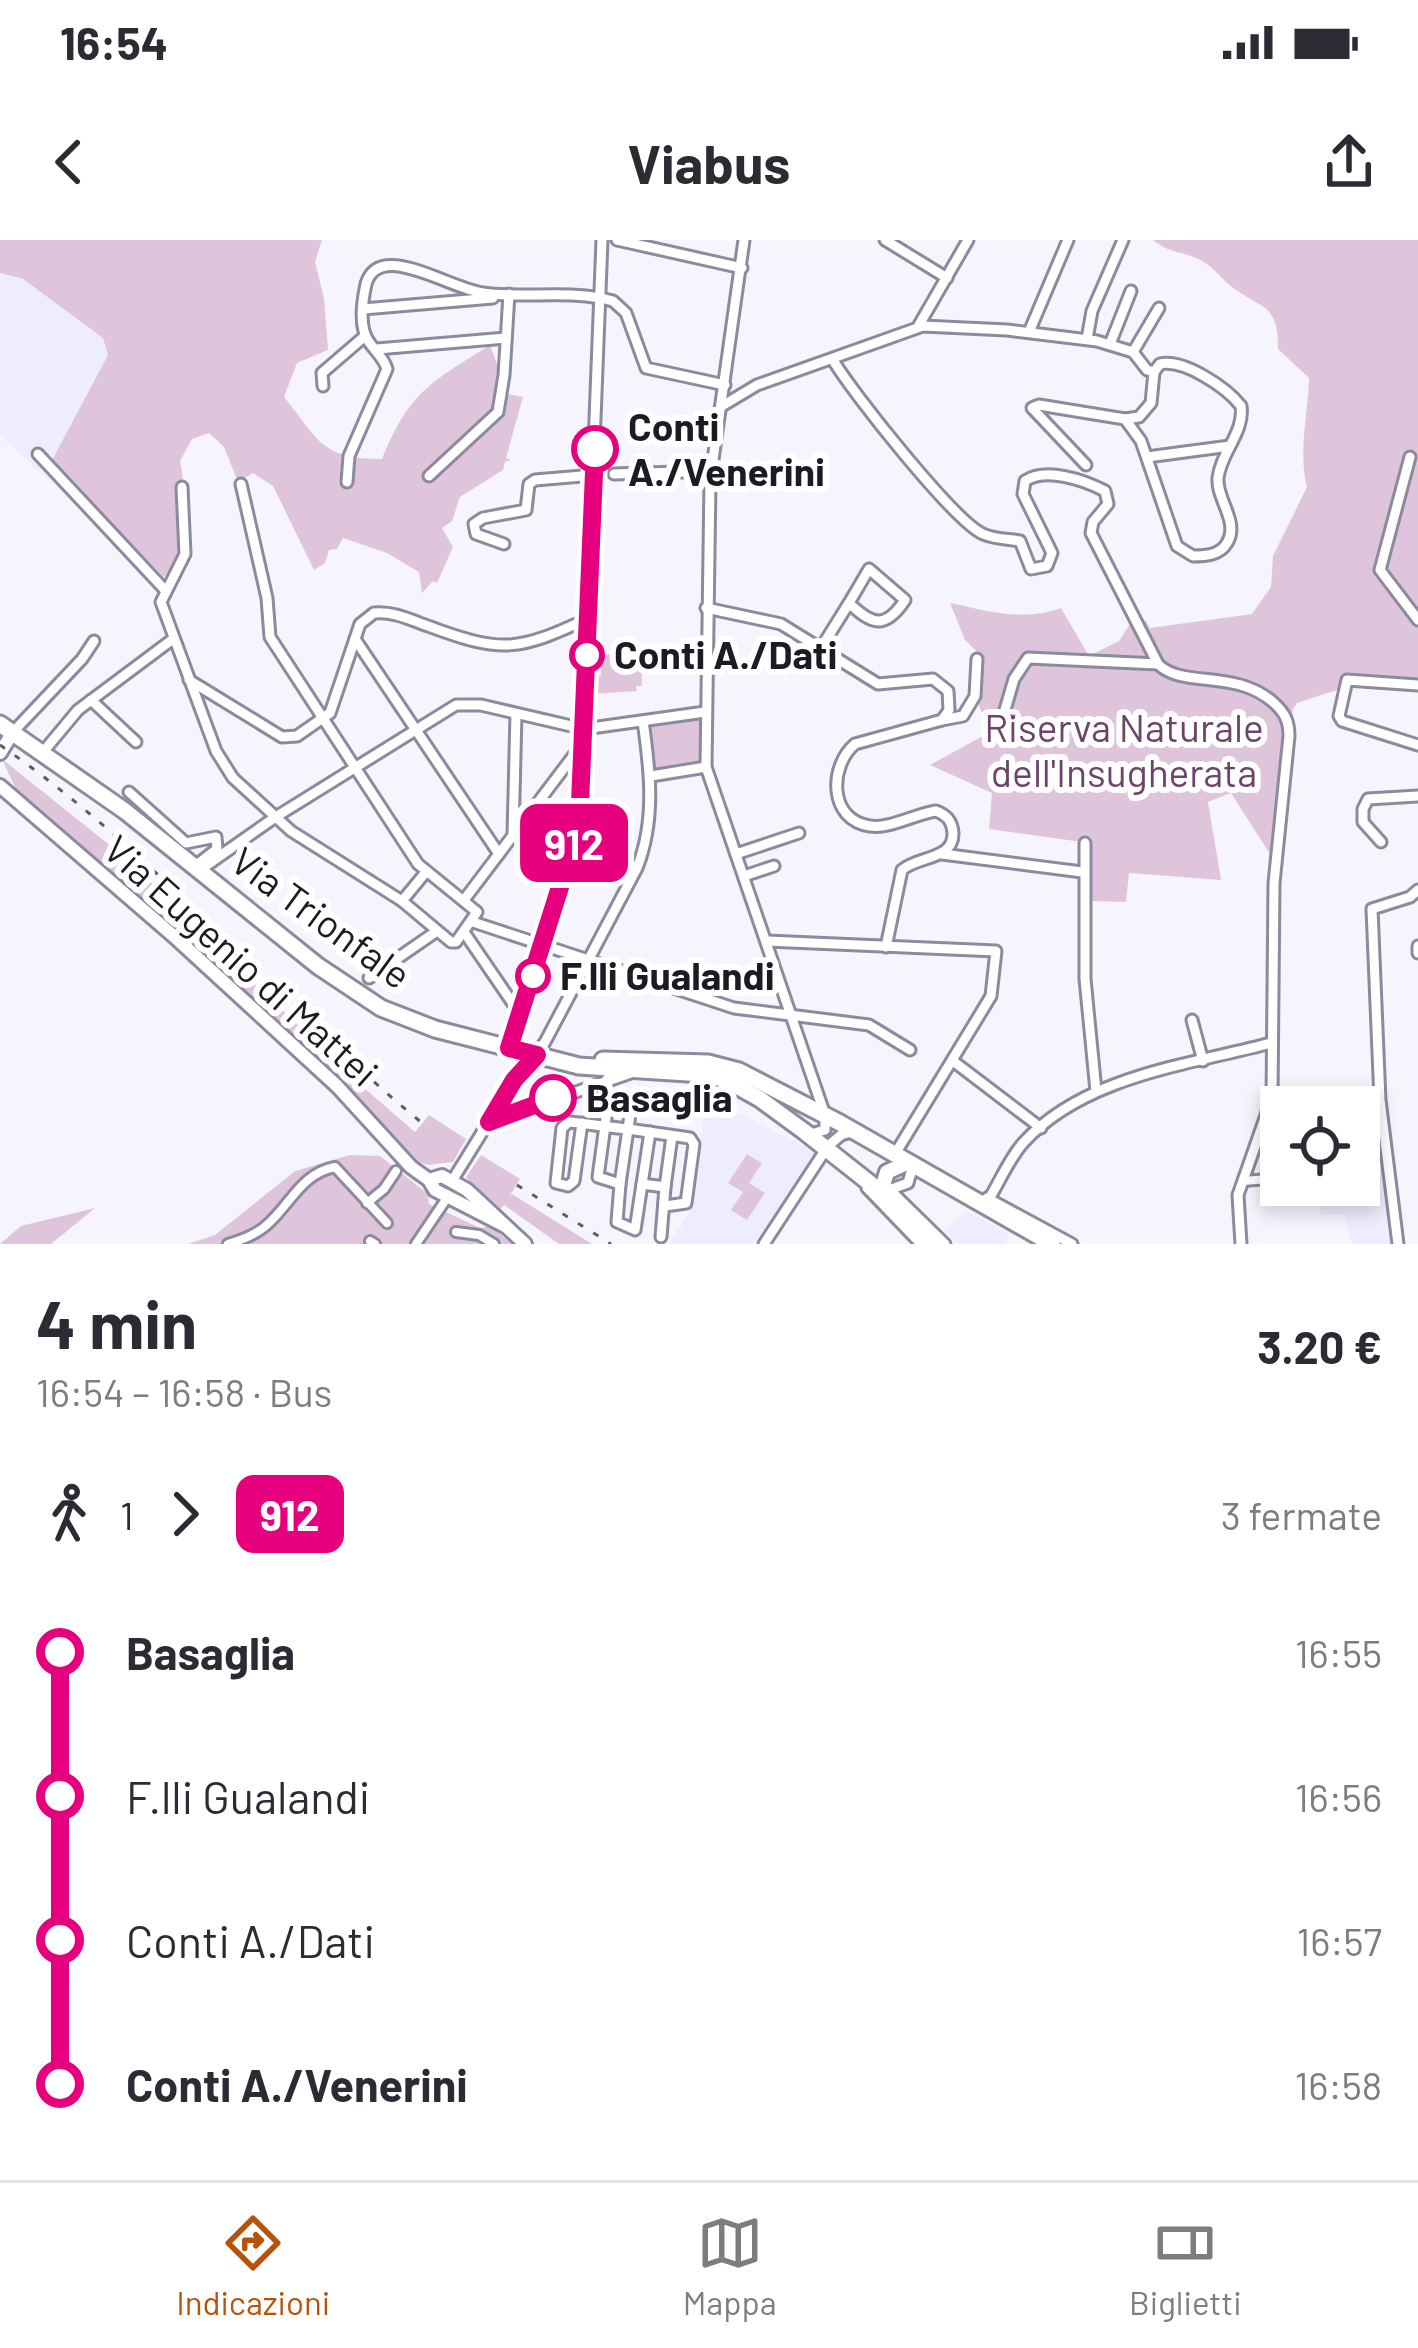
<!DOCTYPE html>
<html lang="it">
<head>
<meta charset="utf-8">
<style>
	:root { --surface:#fff; --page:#f2f2f3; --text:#2b2b33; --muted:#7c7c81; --line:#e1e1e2; --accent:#b45309 }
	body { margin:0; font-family:Barlow,sans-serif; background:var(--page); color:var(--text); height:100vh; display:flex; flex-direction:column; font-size:45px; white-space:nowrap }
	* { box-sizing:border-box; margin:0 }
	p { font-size:39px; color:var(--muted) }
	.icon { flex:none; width:66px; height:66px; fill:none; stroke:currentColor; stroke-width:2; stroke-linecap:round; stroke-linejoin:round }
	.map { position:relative; height:1004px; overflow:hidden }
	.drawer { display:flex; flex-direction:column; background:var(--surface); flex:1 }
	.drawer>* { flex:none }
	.badge { padding:0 24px; border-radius:18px; font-size:42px; line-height:78px }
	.controls { position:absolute; left:1260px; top:846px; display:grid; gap:24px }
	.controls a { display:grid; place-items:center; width:120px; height:120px; border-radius:0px; background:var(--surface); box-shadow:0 6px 18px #0003; font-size:60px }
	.map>.badge { position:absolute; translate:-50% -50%; box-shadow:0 0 0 6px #fff }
	.legs { display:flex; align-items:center; gap:18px; height:132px; padding:0 36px; font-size:39px }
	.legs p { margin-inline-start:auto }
	.overview { display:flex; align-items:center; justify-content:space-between; height:204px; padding:0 36px }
	h1 { font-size:66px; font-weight:700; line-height:90px }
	ul { padding:0 36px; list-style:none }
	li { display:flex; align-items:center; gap:42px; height:144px; font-size:45px }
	li i { display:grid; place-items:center; width:18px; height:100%; margin:0 15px; background:currentColor }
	li i::after { content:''; width:30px; height:30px; margin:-15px; border:9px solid; border-radius:50%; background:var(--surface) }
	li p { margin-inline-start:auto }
	li:first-child i { background:linear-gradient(#0000 50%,currentColor 0) }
	li:last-child i { background:linear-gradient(currentColor 50%,#0000 0) }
	.status { display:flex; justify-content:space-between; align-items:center; height:84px; padding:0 60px; background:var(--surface); direction:ltr }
	.status svg { height:33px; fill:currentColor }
	header { display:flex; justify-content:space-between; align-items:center; height:156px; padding:0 36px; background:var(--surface); font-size:54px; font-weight:700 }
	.dock { display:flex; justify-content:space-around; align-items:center; height:168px; border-top:3px solid var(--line); background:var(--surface); font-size:33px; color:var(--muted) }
	.dock a { display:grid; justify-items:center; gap:6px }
	.dock .on { color:var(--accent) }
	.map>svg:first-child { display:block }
	.built { fill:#eeedff }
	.green { fill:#dec5dc }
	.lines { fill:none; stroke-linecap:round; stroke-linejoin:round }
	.pedestrian-casing { stroke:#8b8a9e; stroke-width:14 }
	.minor-casing { stroke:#8b8a9e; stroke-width:15 }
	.tertiary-casing { stroke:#8b8a9e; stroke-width:18 }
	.secondary-casing { stroke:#8b8a9e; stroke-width:20 }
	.primary-casing { stroke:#8b8a9e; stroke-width:21 }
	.pedestrian { stroke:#fff; stroke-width:8 }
	.minor { stroke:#fff; stroke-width:9 }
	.tertiary { stroke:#fff; stroke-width:12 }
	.secondary { stroke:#fff; stroke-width:14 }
	.primary { stroke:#fff; stroke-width:15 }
	.rail { stroke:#5e5d65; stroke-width:3; stroke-dasharray:6 12; stroke-linecap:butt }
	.line-1-casing { stroke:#fff; stroke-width:27 }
	.line-1 { stroke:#e6007e; stroke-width:18 }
	.stop-1-dot { fill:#fff; stroke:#e6007e; stroke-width:6 }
	.labels { text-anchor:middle; stroke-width:12; stroke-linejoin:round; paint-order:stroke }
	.stop-label { font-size:39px; font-weight:bold; fill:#1c1b23; stroke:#fff; text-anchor:start }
	.park-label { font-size:39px; fill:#6c436a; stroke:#fff }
	.street-label { font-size:39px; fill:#1c1b23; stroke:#fff }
</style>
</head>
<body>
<div class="status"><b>16:54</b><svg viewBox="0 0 49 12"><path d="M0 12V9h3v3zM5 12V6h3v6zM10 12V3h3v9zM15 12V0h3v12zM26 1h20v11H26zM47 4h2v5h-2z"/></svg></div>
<header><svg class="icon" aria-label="back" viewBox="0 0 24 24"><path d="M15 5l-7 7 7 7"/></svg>Viabus<svg class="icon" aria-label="share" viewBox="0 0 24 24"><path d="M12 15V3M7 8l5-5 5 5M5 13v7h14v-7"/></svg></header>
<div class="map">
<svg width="1418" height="1004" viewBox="0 0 1418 1004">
	<rect width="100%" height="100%" fill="#f6f5fe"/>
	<g class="built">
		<polygon points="0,33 23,39 103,98 108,116 105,123 110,252 95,282 0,195"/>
		<polygon points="707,857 816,912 754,1004 669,1004 690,971"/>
		<polygon points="1380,910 1392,1004 1352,1004 1344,974 1321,975 1316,945 1359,945 1359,913"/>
		<polygon points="966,971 1010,994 1005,1004 958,1004 944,990"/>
	</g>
	<g class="green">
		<path d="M0,0h322l-7,22 9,36 4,52 -31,13 -13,34c36,44 37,62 98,62 28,-68 48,-76 108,-114l18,49 15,3 -17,61 5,2 -6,2 -2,8 -43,27 -8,24 -10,7 11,19 -16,36 -4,-2 -11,12 -3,-21 -32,-19 -44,-15 -6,11 -8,1 -4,13 -11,7 -41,-84 -20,-13 -15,9 -14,-35 -15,-14 -17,6 -12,22c4,18 3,23 -1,39 -7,32 13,47 -15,77l-114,-113 58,-109 -5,-17 -80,-59 -23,-6z"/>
		<path d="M1153,0h265v441l-68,-5 -10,13 -43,14 -4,6 -23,145 -39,-61 -23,9 13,78 -92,-7 -3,29 -35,-1 -2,-58 -100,-14 3,-36 -62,-28 60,-33 2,-18 -10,-1 -4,-10 3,-47 -16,-16 -15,-37c39,8 73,19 111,5l28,48 30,-15 13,-20h14l4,7 102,-14 19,-27 2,-31 34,-69c-9,-35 1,-72 2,-109l-31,-29c0,-46 -14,-38 -46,-62 -14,-11 -19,-22 -36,-29 -18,-8 -25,-4 -43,-18z"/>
		<polygon points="641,413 642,446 636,446 637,451 593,454 592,436 601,435 600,415"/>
		<polygon points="701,475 702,525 653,532 647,484"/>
		<polygon points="2,519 127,619 348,834 415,892 429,875 466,899 453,922 428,925 412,920 373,876 148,669 145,659 18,554"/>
		<polygon points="747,914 762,923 749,943 765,953 747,980 731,970 743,952 728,943"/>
		<polygon points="350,915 380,916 428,954 429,964 480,988 490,986 513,1004 188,1004 215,995 295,931"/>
		<polygon points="481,915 520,939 509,957 512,954 592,1004 559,1004 504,965 496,975 466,937"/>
		<polygon points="95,968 51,1004 0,1004 21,986"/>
	</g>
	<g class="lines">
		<g class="pedestrian-casing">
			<g id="pedestrian">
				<polyline points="1243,941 1281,938"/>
				<polyline points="367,963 384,949 396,931"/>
				<polyline points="456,992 479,995 494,1004"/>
				<polyline points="370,1001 375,1004"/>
				<path d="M228,1004c16,-5 30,-10 42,-22 22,-21 33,-49 65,-55l52,56"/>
				<polyline points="416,1004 447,958"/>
			</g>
		</g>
		<g class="minor-casing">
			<g id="minor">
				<polyline points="617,0 742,28"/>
				<polyline points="744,0 710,241 706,527 825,875 825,890 811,894"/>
				<polyline points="885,0 947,38"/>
				<polyline points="363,69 493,58"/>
				<polyline points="919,85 968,0"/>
				<polyline points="1029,92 1068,0"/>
				<polyline points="1087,99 1092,71 1123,0"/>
				<polyline points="1110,104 1131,51"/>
				<polyline points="377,109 506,98"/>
				<polyline points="1133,112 1159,68"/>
				<path d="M833,120c18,31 121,161 150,174 11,5 25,5 37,7l11,28 16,-3 5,-13 -29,-59 2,-13c21,-14 59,-1 80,10l3,13 -15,18 -2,11 67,131c24,25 77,4 116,39 11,10 15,18 15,33l-15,147 -2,215 -34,97 3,49"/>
				<polyline points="323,146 322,133 365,96"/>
				<polyline points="722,166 757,145 923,86 1007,90 1097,101 1133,112 1147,130 1154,132"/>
				<path d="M1125,179l16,22 36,105 16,10c13,0 27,-1 34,-13 13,-21 -11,-44 -9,-65 3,-26 27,-46 23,-72 -15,-19 -57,-47 -81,-42l-6,8"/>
				<polyline points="38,214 165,350"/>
				<polyline points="1147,217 1230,206"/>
				<polyline points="1410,217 1380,330 1418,380"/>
				<polyline points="1086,225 1032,168 1039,165 1125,179 1139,177 1151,163 1154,132"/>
				<polyline points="614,234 711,231"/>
				<polyline points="429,236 498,172 504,135 509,54"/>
				<path d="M347,242l2,-26 38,-87c-4,-15 -20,-23 -23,-38 -4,-14 -1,-33 2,-47 13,-44 82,4 117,9 42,6 88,-4 130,8l13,12 20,55 79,17"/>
				<polyline points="241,244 267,358 270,397 418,624 477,672 456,702 451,702 402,661 426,632"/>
				<polyline points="182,247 185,314 161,362 216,511 233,538 291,591 402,661"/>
				<polyline points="504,304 476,294 474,284 483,278 526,270 529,244 535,240 594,235"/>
				<path d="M869,329l36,31c-20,30 -33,25 -56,3z"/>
				<path d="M706,368l75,16 97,60 55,-5 15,12 1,19 -7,10 -87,24c-26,22 -27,76 15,82 20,3 45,-12 66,-15 10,4 16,9 17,22 1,27 -36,23 -51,37l-16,77"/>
				<polyline points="355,399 499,614"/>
				<polyline points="821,408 849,363"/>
				<path d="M189,440l93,57 15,-1 33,-23 30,-89 14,-11c19,-2 37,7 54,13 75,28 90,25 161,-8"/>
				<polyline points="1418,445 1347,440 1339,476 1342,481 1418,505"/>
				<polyline points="91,460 136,502"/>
				<polyline points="942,480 963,476 975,456 977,419"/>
				<polyline points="1000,487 1014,439 1028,418 1158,424"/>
				<polyline points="13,492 82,419 94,401"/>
				<polyline points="43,512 78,470 173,399"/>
				<polyline points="651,536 706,527"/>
				<polyline points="129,552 186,603 216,597 217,609 195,626"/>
				<polyline points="513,595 516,474"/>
				<polyline points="1381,602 1363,582 1363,569 1368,559 1418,556"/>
				<polyline points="1085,603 1085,739 1096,851"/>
				<polyline points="736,614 799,593"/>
				<polyline points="942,614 1082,632"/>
				<polyline points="200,630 274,578 456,465 481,465 584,489 705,472"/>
				<polyline points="744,636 774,626"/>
				<polyline points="464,660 583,503"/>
				<polyline points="473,682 734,768 869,785 910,810"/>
				<polyline points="464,692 520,774"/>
				<polyline points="767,701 996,711 991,756 895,914"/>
				<polyline points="1418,706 1418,713"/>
				<polyline points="369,738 437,691"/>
				<polyline points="1192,780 1203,821"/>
				<polyline points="509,808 579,587 602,0"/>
				<polyline points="953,821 1041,888"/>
				<polyline points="607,839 609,856 632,859 628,889 690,898 694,904 686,963 665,966"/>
				<polyline points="489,882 631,833"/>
				<path d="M582,883l-8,58 -6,5 -12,-3 6,-55 7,-6c20,2 39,5 59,7l-8,55 -22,-7 11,-81"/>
				<path d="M452,941l60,-97 33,-42 92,-174c19,-48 13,-98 6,-147"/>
				<polyline points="620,944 617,982 635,990 650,892"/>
				<polyline points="642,944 665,947 672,896"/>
				<polyline points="867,948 921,1004"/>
				<polyline points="886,951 908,943 913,925"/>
				<polyline points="891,951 945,1004"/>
				<polyline points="987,958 1072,1004"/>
				<path d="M989,959c11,-18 20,-40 34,-56 61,-67 165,-78 248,-100"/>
				<polyline points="661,997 665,947"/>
				<polyline points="764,1004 828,906 841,895 851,892"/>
				<polyline points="1398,1004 1380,860 1372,669 1410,657 1418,650"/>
			</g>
		</g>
		<g class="tertiary-casing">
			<g id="tertiary">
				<polyline points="0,513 13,492"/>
				<polyline points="0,546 177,699 337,846 411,927 429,940 435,950 505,986"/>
				<polyline points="429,940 442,936 467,950 525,1004"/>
			</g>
		</g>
		<g class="secondary-casing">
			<polyline id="secondary" points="881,952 887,932 909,922"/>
		</g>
		<g class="primary-casing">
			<g id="primary">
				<polyline points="0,484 125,571 318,726 381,768 435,789 579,826 703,834 726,840 760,859 805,892 881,952 934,1004"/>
				<polyline points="603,820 708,823 739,831 840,883 1052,1004"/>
			</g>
		</g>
		<use href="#pedestrian" class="pedestrian"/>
		<use href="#minor" class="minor"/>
		<use href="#tertiary" class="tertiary"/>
		<use href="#secondary" class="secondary"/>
		<use href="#primary" class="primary"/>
		<g class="rail">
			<path d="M0,505c157,108 276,258 422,378"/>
			<polyline points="517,945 611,1004"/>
		</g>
	</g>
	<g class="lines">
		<g class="line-1-casing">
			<polyline id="line-1" points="553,858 489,882 514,840 537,815 509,808 579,587 595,209"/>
		</g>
		<use href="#line-1" class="line-1"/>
	</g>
	<g class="stop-1-dot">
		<circle cx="595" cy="209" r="21"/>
		<circle cx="587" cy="415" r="15"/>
		<circle cx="533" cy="736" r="15"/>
		<circle cx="553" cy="858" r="21"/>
	</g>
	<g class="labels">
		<g class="stop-label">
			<text x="628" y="201">Conti<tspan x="628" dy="45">A./Venerini</tspan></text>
			<text x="614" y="429">Conti A./Dati</text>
			<text x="560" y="750">F.lli Gualandi</text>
			<text x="586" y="872">Basaglia</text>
		</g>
		<g class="park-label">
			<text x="1124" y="502">Riserva Naturale<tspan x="1124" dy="45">dell'Insugherata</tspan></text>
		</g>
		<g class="street-label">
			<text transform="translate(321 678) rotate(36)" y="14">Via Trionfale</text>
			<text transform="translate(241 721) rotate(42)" y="14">Via Eugenio di Mattei</text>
		</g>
	</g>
</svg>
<div class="controls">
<a><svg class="icon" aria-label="locate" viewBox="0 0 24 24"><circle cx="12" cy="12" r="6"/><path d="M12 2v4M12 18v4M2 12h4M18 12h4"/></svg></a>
</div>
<b class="badge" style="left:574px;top:603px;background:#e6007e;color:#fff">912</b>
</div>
<section class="drawer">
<div class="overview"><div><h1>4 min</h1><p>16:54 – 16:58 · Bus</p></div><b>3.20 €</b></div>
<div class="legs"><svg class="icon" aria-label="walk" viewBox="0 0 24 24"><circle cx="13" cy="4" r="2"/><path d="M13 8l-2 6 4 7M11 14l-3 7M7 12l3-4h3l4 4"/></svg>1<svg class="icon" aria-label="forward" viewBox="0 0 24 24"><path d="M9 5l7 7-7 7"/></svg><b class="badge" style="background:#e6007e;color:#fff">912</b><p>3 fermate</p></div>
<ul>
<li><i style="color:#e6007e"></i><b>Basaglia</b><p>16:55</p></li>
<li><i style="color:#e6007e"></i><span>F.lli Gualandi</span><p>16:56</p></li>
<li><i style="color:#e6007e"></i><span>Conti A./Dati</span><p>16:57</p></li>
<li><i style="color:#e6007e"></i><b>Conti A./Venerini</b><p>16:58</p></li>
</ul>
</section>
<nav class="dock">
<a class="on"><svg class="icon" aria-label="directions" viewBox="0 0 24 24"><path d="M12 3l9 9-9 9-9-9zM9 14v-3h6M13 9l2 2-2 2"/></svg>Indicazioni</a>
<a><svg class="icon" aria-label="map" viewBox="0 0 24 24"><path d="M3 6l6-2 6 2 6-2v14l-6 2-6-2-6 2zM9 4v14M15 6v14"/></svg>Mappa</a>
<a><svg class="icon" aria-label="tickets" viewBox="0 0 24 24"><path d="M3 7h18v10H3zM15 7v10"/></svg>Biglietti</a>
</nav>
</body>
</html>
